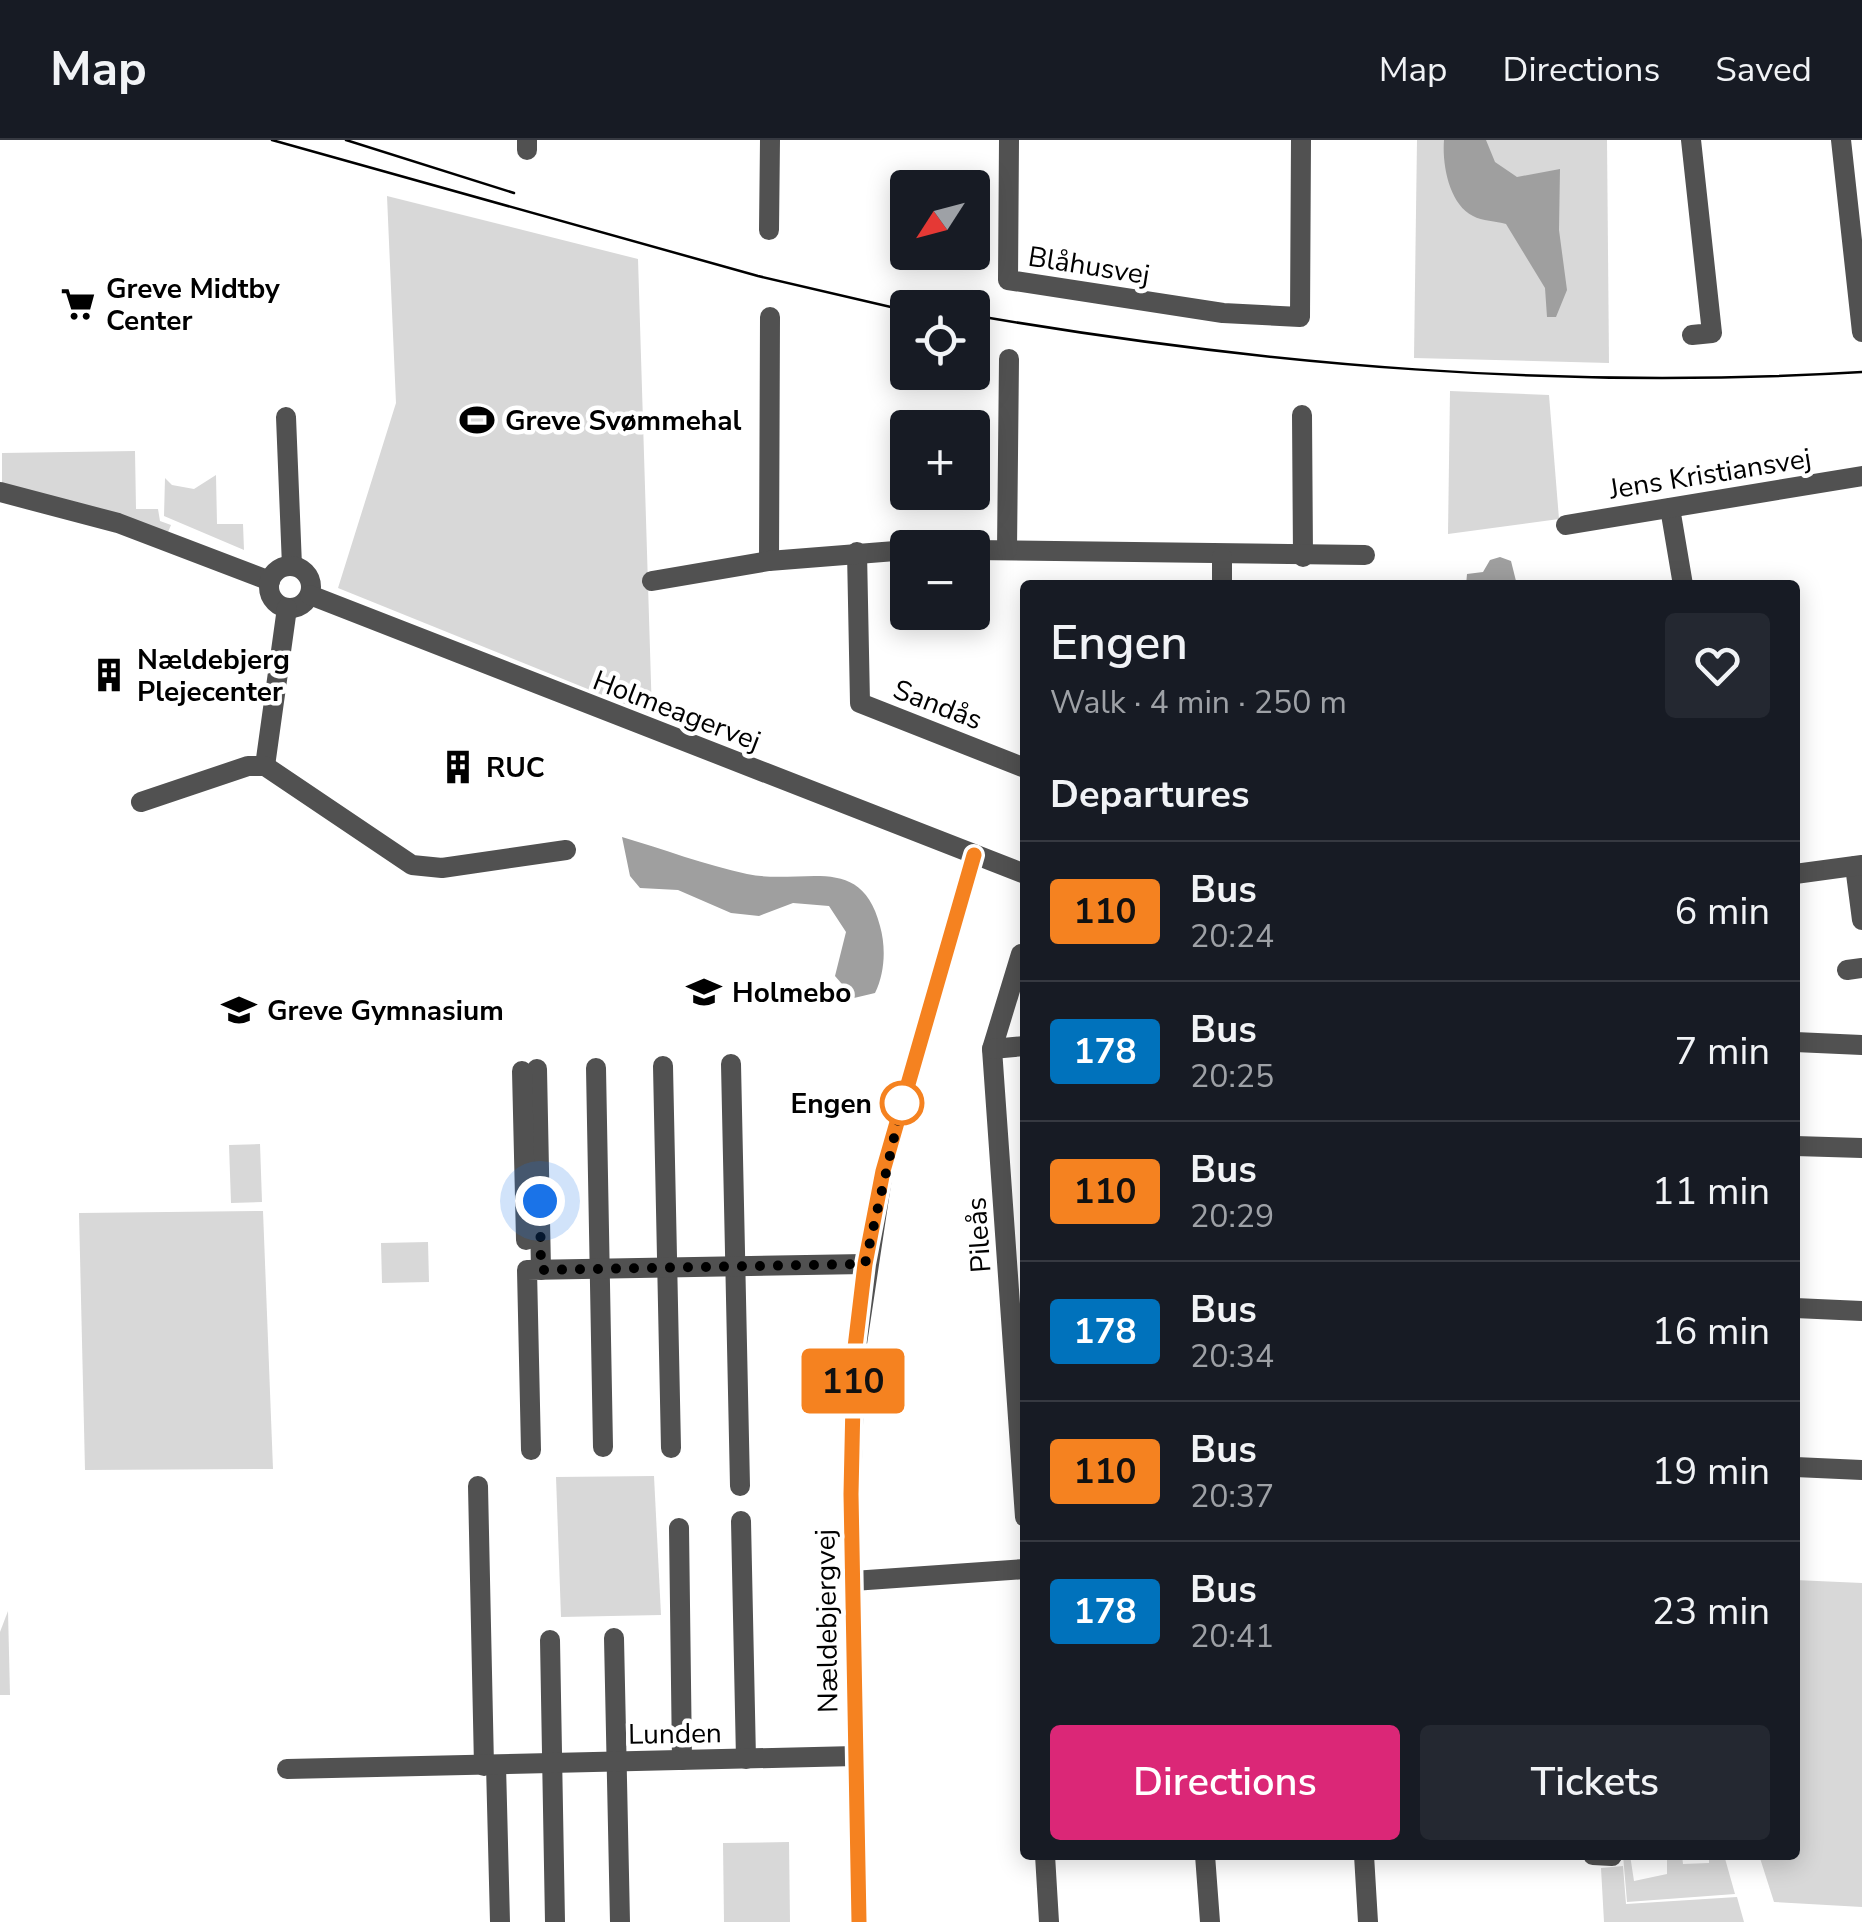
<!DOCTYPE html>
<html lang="en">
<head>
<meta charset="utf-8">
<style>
	:root { --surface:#171b24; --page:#242831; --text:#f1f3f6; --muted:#9ea1a6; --line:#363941; --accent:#db2777 }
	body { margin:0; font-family:"Nunito Sans",sans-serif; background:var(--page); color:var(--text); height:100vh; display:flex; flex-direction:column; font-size:38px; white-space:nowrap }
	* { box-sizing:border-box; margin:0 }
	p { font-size:32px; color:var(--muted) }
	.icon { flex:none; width:55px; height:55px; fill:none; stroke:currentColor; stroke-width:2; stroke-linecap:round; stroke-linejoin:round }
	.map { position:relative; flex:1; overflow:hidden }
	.side { position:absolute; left:1020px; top:440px; width:780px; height:1280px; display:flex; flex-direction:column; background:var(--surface); border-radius:10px; box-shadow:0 5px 25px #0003 }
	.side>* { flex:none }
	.badge { padding:0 20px; border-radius:8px; font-size:35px; line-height:65px }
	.needle { width:65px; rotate:234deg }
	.fabs { position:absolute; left:890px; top:30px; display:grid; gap:20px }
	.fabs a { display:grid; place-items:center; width:100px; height:100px; border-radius:10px; background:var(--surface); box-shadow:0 5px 25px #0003; font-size:50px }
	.you { position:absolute; width:50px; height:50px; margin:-25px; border:8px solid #fff; border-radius:50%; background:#1a73e8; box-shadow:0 0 0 15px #1a73e833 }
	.map>.badge { position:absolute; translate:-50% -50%; box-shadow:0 0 0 5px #fff }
	h2 { padding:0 30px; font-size:38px; line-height:90px }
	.round { display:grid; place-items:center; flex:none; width:105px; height:105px; border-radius:10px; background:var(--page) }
	.summary { display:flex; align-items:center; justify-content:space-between; height:170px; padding:0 30px }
	h1 { font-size:48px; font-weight:600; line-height:75px }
	.button { display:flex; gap:20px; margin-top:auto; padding:20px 30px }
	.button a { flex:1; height:115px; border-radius:10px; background:var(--accent); color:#fff; font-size:40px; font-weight:600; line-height:115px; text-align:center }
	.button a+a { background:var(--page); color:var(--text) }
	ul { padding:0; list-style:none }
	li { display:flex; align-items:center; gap:30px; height:140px; padding:0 30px; border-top:2px solid var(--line) }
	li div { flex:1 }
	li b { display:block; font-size:38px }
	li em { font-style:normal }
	li .badge { min-width:110px; font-weight:700; text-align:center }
	header { display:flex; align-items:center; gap:60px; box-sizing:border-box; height:140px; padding:0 50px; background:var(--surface); border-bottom:2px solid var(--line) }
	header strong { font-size:48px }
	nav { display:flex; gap:55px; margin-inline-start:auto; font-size:35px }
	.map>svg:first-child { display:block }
	.green { fill:#d8d8d8 }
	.water { fill:#9f9f9f }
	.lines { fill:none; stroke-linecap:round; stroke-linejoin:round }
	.minor { stroke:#515151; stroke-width:20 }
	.tram { stroke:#000; stroke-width:2.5 }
	.line-casing { stroke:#fff; stroke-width:22 }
	.line { stroke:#f58220; stroke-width:15 }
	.walk { stroke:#000; stroke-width:10; stroke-dasharray:0 18 }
	.stop-dot { fill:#fff; stroke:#f58220; stroke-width:5 }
	.labels { text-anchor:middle; stroke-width:9; stroke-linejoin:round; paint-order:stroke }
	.street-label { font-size:28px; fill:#000; stroke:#fff }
	.poi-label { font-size:28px; font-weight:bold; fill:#000; stroke:#fff; text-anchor:start }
	.stop-label { font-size:28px; font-weight:bold; fill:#000; stroke:#fff; text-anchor:end }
</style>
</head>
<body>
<header>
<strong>Map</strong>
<nav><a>Map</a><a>Directions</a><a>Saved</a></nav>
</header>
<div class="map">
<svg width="1862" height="1782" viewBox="0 0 1862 1782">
	<rect width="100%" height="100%" fill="#fff"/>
	<g class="green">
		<polygon points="1417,0 1607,0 1609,223 1414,218"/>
		<polygon points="387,56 638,119 652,575 338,448 396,263"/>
		<polygon points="1450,251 1549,255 1559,379 1448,394"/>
		<polygon points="135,311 136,369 158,369 160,381 171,385 168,392 2,343 2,313"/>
		<polygon points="216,335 217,384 243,384 244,410 164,376 165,338 172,345 194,349"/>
		<polygon points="260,1004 262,1062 231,1063 229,1005"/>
		<polygon points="263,1071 273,1329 85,1330 79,1073"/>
		<polygon points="428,1102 429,1142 382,1143 381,1103"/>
		<polygon points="654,1336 661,1475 561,1477 556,1337"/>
		<polygon points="1795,1440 1862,1443 1862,1767 1774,1762 1759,1715 1795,1715"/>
		<polygon points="8,1471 10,1555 0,1555 0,1492"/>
		<polygon points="789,1702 790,1782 724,1782 723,1703"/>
		<polygon points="1623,1715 1630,1715 1634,1741 1667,1734 1667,1715 1682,1715 1683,1724 1709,1723 1709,1715 1724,1715 1735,1754 1627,1762"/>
		<polygon points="1623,1726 1626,1764 1737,1757 1744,1782 1604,1782 1601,1728"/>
	</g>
	<g class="water">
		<path d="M1444,0h42l9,22 22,15 43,-8 -1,61 8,60 -11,27h-9l-2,-29 -39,-64c-10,-3 -24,-3 -33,-8 -24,-12 -31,-52 -29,-76z"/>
		<polygon points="1500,417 1511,421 1517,445 1466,445 1467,434 1483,432 1490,420"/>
		<path d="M622,697c41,12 83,28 125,37 56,12 114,-23 133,52 6,21 5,47 -5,67l-21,5 -19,-22 11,-44 -17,-26 -36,-3 -34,13 -28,-3 -53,-23 -38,-2 -10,-12z"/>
	</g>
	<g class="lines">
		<g class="minor">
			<polyline points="1009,0 1008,140 1223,173 1300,177 1301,0"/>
			<polyline points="1691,0 1712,193 1692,195"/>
			<polyline points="1841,0 1862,192"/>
			<polyline points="527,10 527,0"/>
			<polyline points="769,90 770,0"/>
			<polyline points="1302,275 1303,417"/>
			<polyline points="286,277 292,426"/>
			<polyline points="0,352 118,383 270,441"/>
			<polyline points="1670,368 1683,445"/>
			<polyline points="1566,385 1862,336"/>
			<polyline points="972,410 1365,415"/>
			<polyline points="1007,410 1009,219"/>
			<polyline points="857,412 860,563 1025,628"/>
			<polyline points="1222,417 1222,445"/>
			<polyline points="769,421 770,177"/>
			<circle cx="290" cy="447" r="21"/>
			<polyline points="652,441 769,421 908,410"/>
			<polyline points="310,455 1025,734"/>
			<polyline points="265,626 287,468"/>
			<polyline points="141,662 248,626 265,626 412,725 442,728 566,710"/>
			<polyline points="1855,726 1862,780"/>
			<polyline points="1795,734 1862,725"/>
			<polyline points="1021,814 992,909 1025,1377"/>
			<polyline points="1847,830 1862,828"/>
			<polyline points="1795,902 1862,905"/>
			<polyline points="992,909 1025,906"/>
			<polyline points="731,924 740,1346"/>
			<polyline points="663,926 671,1308"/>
			<polyline points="596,928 603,1307"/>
			<polyline points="537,929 541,1130"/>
			<polyline points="522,931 526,1100"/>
			<polyline points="1795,1006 1862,1008"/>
			<polyline points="1795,1168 1862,1171"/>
			<polyline points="531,1310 527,1130 865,1124"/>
			<polyline points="1795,1327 1862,1330"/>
			<polyline points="478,1346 484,1626"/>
			<polyline points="741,1381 746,1619"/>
			<polyline points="679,1388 682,1620"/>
			<polyline points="853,1441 1025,1429"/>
			<polyline points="614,1498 620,1782"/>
			<polyline points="550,1500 555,1782"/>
			<polyline points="496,1625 500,1782"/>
			<polyline points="287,1629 856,1616"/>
			<polyline points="1045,1715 1049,1782"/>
			<polyline points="1205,1715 1210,1782"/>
			<polyline points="1364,1715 1368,1782"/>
			<polyline points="1593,1715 1612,1716"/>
			<polyline points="859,1782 851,1354 855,1217 883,1031 974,715"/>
		</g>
		<g class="tram">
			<polyline points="272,0 758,136 908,171"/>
			<polyline points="346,0 514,53"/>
			<polyline points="895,158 939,168"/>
			<path d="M972,175c296,51 590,75 890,57"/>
		</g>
	</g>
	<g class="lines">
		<g class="line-casing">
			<polyline id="line" points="859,1782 851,1354 854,1216 865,1124 883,1031 974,715"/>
		</g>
		<use href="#line" class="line"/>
		<polyline class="walk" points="540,1061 541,1130 865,1124 902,963"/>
	</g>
	<defs>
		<g id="supermarket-bare" transform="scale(2.7)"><path d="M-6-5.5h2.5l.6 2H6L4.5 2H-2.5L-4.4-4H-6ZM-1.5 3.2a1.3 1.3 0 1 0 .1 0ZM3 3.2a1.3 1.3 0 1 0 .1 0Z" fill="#000" stroke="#fff" stroke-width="2.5" paint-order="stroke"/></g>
		<g id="stadium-bare" transform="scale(2.7)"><path d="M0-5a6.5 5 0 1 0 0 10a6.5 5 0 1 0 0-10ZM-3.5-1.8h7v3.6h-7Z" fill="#000" stroke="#fff" stroke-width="2.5" paint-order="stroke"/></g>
		<g id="building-bare" transform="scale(2.7)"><path d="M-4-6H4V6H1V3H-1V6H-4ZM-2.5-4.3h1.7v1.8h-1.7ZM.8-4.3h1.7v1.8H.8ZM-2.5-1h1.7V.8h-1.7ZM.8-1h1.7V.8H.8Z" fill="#000" stroke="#fff" stroke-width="2.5" paint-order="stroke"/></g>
		<g id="school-bare" transform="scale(2.7)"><path d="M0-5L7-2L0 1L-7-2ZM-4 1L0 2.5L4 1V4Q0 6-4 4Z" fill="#000" stroke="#fff" stroke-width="2.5" paint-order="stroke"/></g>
	</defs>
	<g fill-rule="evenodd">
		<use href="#supermarket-bare" x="78" y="164"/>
		<use href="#stadium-bare" x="477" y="280"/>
		<use href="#building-bare" x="109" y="535"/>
		<use href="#building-bare" x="458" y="627"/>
		<use href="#school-bare" x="704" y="852"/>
		<use href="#school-bare" x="239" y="870"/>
	</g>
	<circle class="stop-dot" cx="902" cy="963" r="20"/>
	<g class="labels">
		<g class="street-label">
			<text transform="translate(1089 125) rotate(9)" y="10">Blåhusvej</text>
			<text transform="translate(1710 333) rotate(-9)" y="10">Jens Kristiansvej</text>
			<text transform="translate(938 564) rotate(21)" y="10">Sandås</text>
			<text transform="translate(677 570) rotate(21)" y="10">Holmeagervej</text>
			<text transform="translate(978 1095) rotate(-94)" y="10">Pileås</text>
			<text transform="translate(826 1481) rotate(-91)" y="10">Nældebjergvej</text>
			<text transform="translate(675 1593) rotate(-1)" y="10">Lunden</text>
		</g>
		<g class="poi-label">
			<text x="106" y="158">Greve Midtby<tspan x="106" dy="32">Center</tspan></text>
			<text x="505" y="290">Greve Svømmehal</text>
			<text x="137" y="529">Nældebjerg<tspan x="137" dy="32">Plejecenter</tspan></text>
			<text x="486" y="637">RUC</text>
			<text x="732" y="862">Holmebo</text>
			<text x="267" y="880">Greve Gymnasium</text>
		</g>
		<g class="stop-label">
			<text x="872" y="973">Engen</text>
		</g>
	</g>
</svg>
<div class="fabs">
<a><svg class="needle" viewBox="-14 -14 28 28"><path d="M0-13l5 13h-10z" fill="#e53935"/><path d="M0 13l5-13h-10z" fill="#9ea1a6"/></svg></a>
<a><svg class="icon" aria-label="locate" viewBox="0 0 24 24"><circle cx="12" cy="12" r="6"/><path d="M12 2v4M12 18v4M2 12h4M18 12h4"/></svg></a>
<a>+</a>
<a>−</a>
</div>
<div class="you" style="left:540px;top:1061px"></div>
<b class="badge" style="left:853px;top:1241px;background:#f58220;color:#111">110</b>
<section class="side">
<div class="summary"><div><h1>Engen</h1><p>Walk · 4 min · 250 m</p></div><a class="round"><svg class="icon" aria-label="heart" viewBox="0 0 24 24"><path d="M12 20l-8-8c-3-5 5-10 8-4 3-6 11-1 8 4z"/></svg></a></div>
<h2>Departures</h2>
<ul>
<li><span class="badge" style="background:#f58220;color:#111">110</span><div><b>Bus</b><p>20:24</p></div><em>6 min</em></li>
<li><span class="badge" style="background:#0072bc;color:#fff">178</span><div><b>Bus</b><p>20:25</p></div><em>7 min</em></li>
<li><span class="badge" style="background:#f58220;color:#111">110</span><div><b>Bus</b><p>20:29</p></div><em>11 min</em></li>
<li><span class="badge" style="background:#0072bc;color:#fff">178</span><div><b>Bus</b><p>20:34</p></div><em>16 min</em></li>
<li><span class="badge" style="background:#f58220;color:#111">110</span><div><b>Bus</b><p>20:37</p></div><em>19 min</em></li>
<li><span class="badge" style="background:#0072bc;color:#fff">178</span><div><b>Bus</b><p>20:41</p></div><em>23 min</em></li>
</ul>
<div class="button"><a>Directions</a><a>Tickets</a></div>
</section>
</div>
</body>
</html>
